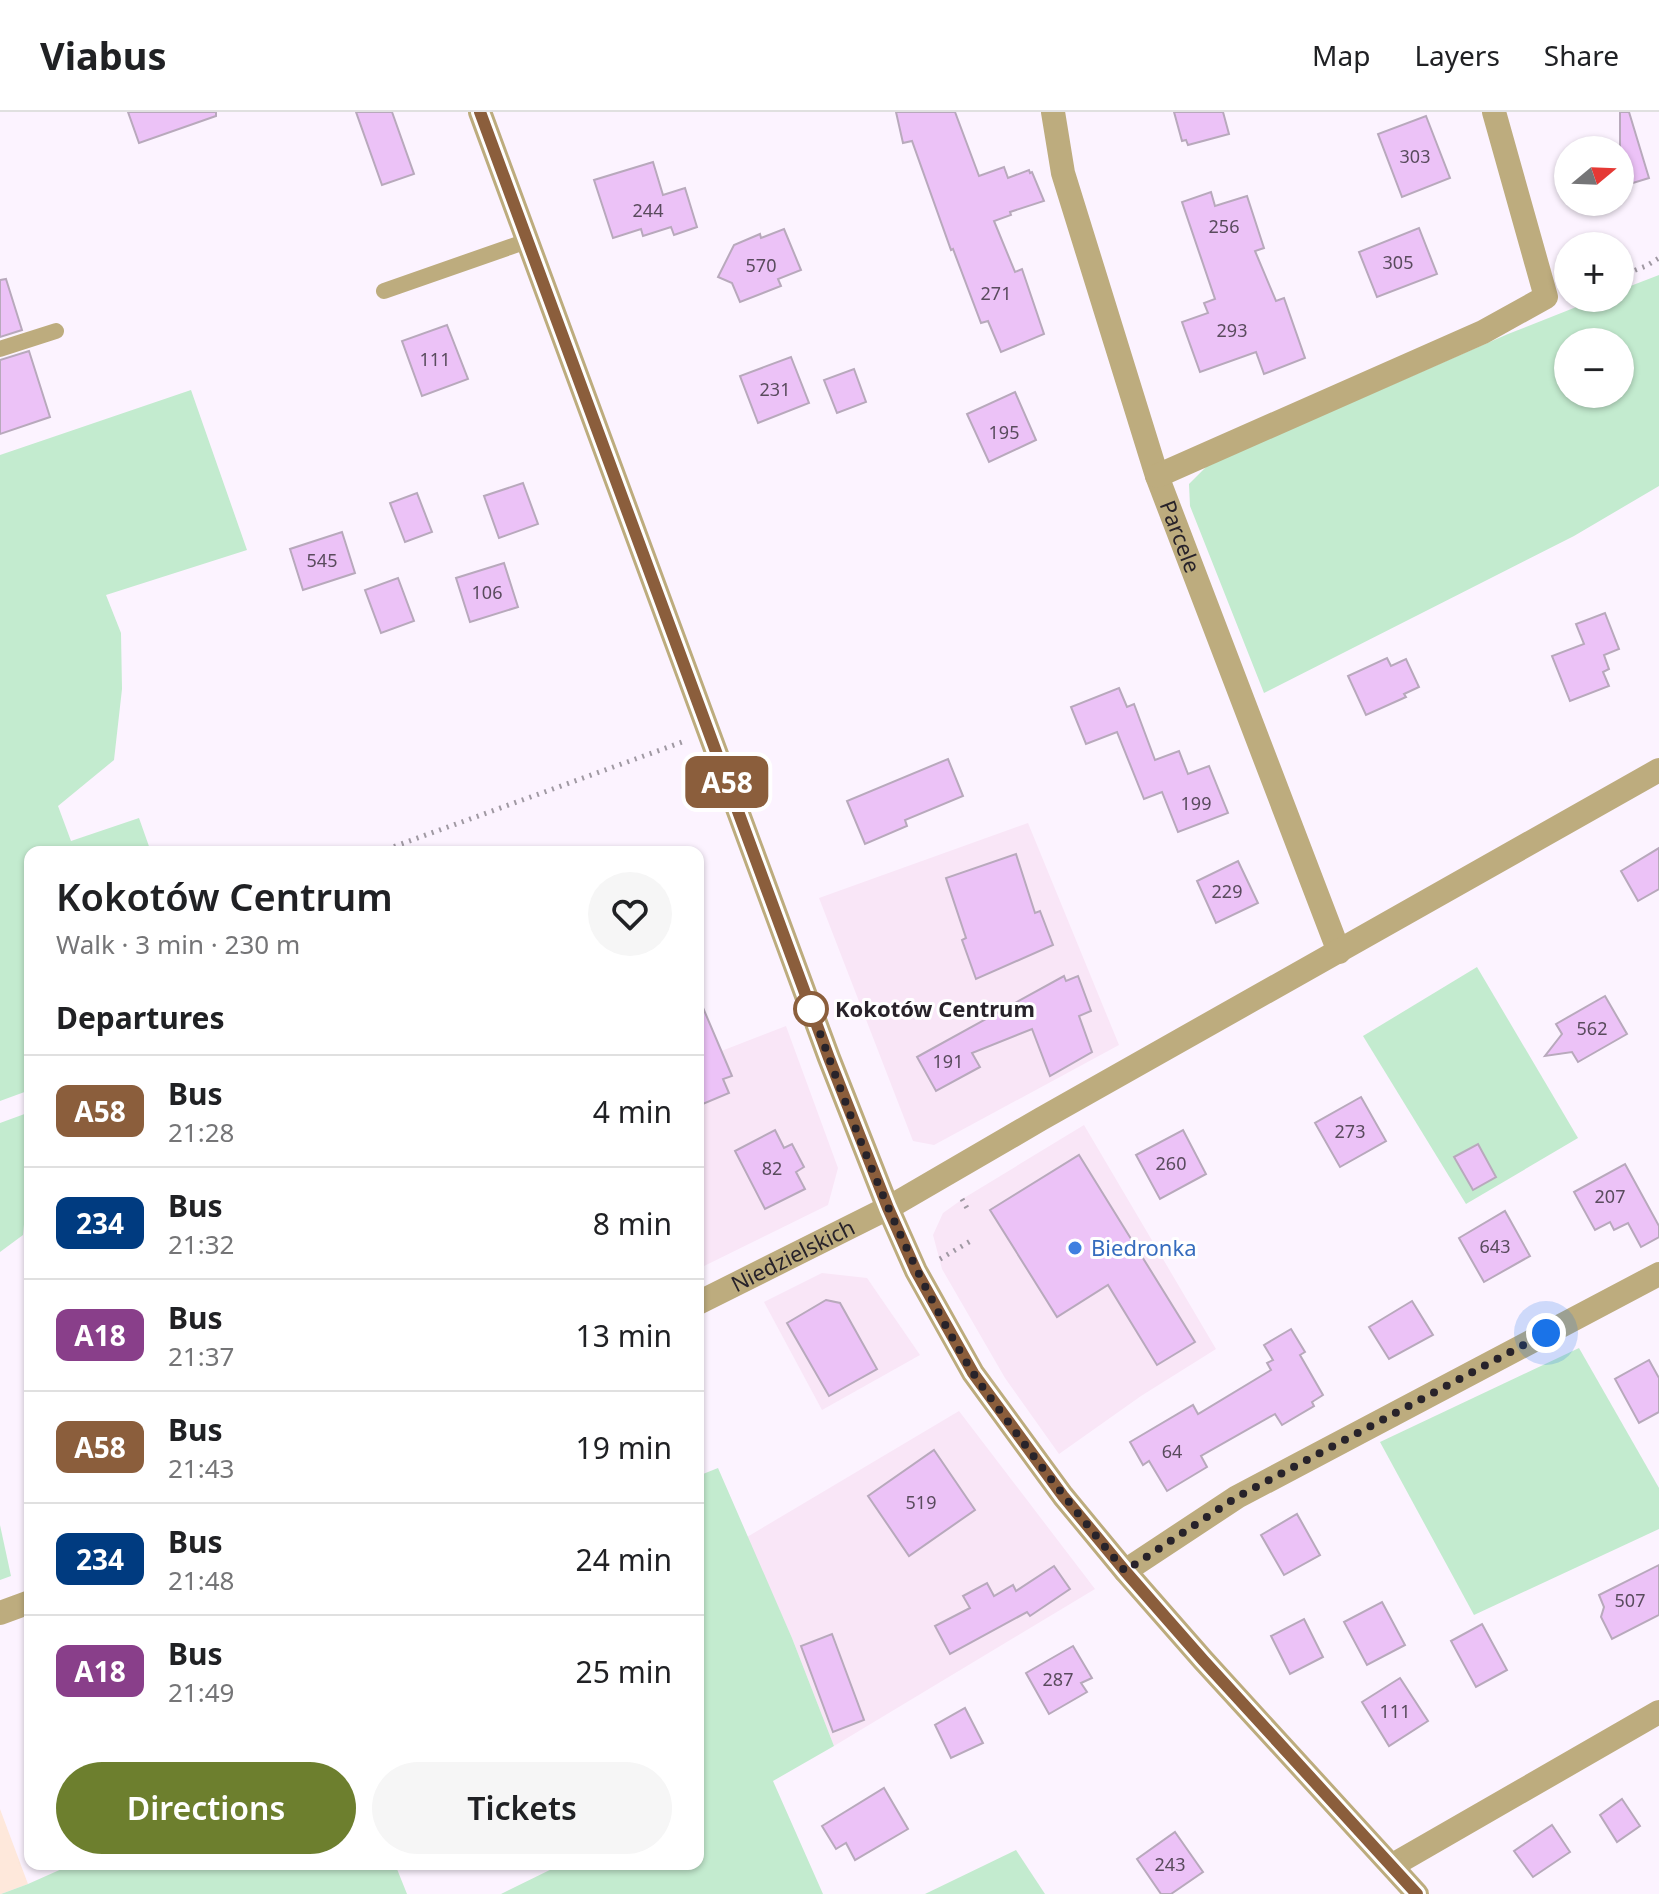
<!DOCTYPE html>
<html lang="en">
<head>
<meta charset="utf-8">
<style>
	:root { --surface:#fff; --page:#f6f6f6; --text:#202124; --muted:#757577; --line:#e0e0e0; --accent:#6d7f2e }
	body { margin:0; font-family:"Noto Sans",sans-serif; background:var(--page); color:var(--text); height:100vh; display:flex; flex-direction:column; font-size:30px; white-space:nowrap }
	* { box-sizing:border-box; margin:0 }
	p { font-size:26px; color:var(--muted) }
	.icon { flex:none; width:44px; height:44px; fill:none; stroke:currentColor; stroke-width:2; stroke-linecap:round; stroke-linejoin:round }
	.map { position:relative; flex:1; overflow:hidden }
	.details { position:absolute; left:24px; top:734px; width:680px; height:1024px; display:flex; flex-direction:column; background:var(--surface); border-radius:16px; box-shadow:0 2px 6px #0004 }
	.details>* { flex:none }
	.badge { padding:0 16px; border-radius:12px; font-size:28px; line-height:52px }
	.needle { width:52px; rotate:71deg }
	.controls { position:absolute; left:1554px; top:24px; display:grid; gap:16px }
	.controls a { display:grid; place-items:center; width:80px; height:80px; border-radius:50%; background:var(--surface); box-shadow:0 2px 6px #0004; font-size:40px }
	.you { position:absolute; width:40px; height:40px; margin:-20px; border:6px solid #fff; border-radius:50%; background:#1a73e8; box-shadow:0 0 0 12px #1a73e833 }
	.map>.badge { position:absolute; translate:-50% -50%; box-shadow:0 0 0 4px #fff }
	h2 { padding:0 32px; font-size:30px; line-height:72px }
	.round { display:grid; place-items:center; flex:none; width:84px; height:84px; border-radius:42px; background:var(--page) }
	.head { display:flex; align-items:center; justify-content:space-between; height:136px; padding:0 32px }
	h1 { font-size:38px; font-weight:600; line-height:60px }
	.primary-button { display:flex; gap:16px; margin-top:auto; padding:16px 32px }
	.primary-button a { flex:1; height:92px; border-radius:48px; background:var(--accent); color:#fff; font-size:32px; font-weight:600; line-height:92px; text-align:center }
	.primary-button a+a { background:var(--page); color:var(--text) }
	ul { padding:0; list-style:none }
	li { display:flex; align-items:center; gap:24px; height:112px; padding:0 32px; border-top:2px solid var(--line) }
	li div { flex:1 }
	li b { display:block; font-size:30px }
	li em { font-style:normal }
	li .badge { min-width:88px; font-weight:700; text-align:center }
	header { display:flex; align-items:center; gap:48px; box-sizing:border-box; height:112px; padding:0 40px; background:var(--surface); border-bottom:2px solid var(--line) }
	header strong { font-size:38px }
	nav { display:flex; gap:44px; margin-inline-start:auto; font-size:28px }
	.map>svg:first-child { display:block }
	.commercial { fill:#f9e6f7 }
	.education { fill:#fee8db }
	.green { fill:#c3ebcf; fill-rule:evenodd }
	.building { fill:#ecc2f7; stroke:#b8a9bc; stroke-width:2 }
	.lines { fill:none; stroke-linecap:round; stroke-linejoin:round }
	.path { stroke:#a099a3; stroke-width:5; stroke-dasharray:2 6; stroke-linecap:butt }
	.service { stroke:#bdac7e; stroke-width:16 }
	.minor { stroke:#bdac7e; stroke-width:24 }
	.tertiary { stroke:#bdac7e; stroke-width:24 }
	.line-casing { stroke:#fff; stroke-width:18 }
	.line { stroke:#8b5e3c; stroke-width:12 }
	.walk { stroke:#28232a; stroke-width:8; stroke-dasharray:0 14.4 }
	.stop-dot { fill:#fff; stroke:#8b5e3c; stroke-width:4 }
	.shop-dot { fill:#3f7fe0; stroke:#fff; stroke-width:3 }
	.labels { text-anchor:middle; stroke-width:6; stroke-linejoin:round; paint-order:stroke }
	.number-label { font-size:18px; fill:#594b5d }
	.street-label { font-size:22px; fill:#28232a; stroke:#fff }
	.stop-label { font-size:22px; font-weight:bold; fill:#28232a; stroke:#fff; text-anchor:start }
	.shop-label { font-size:22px; fill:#366cbe; stroke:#fff; text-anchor:start }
</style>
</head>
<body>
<header>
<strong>Viabus</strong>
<nav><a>Map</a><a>Layers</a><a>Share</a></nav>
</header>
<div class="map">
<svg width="1659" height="1782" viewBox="0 0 1659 1782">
	<rect width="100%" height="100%" fill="#fcf3ff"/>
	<g class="commercial">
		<polygon points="1028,711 1119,933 934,1033 913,1029 819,786"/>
		<polygon points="786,914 838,1056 828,1093 698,1157 698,948"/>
		<polygon points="1084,1013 1216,1237 1141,1284 1059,1342 1005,1266 942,1157 933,1123 943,1101 964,1086"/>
		<polygon points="822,1161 867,1166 920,1243 822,1298 764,1190"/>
		<polygon points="959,1299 1095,1477 834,1634 792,1526 747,1425"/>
	</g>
	<polygon class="education" points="0,1697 28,1772 1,1782 0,1782"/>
	<g class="green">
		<path d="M1659,163v211l-85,50 -310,157 -74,-187 -1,-22 19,-19 300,-131 91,-36h21v-8zM1568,230h52v52h-52z"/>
		<polygon points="191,278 247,438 106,483 121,521 122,577 114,648 58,694 71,729 139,706 151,740 30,740 30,978 0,989 0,343"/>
		<polygon points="1477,855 1578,1026 1466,1092 1363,924"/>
		<polygon points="30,1000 30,1078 27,1080 23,1123 0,1140 0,1011"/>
		<polygon points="1579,1236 1659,1376 1659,1417 1474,1503 1380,1330"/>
		<polygon points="718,1356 792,1526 834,1634 773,1669 823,1782 501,1782 562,1752 698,1752 698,1364"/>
		<polygon points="0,1413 11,1464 0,1468"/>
		<polygon points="1016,1738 1045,1782 925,1782"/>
		<polygon points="73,1752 395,1752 407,1782 1,1782 28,1772"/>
	</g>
	<g class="building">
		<polygon points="128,0 216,0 216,4 139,31"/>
		<polygon points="356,0 392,0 414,62 382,73"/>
		<polygon points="896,0 955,0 979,64 1004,55 1008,66 1029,58 1030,61 1032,60 1044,89 1010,100 1011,103 994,109 1015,160 1022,157 1044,222 1001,240 988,209 981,211 953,137 951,138 912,29 903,31"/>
		<polygon points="1174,0 1223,0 1229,22 1188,33 1186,28 1182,29"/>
		<polygon points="1620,0 1629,0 1649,66 1620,75"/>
		<polygon points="1426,4 1450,66 1402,85 1378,22"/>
		<polygon points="653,50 663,83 685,76 697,115 674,123 671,115 643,124 641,117 613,126 594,68"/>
		<polygon points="1211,80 1215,94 1247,84 1264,136 1255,139 1276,189 1284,186 1305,246 1264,262 1256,240 1200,260 1182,210 1208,201 1204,191 1215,187 1182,90"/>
		<polygon points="1419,116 1437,162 1377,185 1359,140"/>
		<polygon points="784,117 801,158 778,167 781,174 740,190 732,171 718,165 734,133 760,122 761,126"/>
		<polygon points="6,167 22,218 0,225 0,168"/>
		<polygon points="447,213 468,267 422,284 402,229"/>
		<polygon points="29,239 50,305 0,322 0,248"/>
		<polygon points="791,245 809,291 758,311 740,264"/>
		<polygon points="854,257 866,290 837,301 824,268"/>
		<polygon points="1015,280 1036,328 989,350 967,302"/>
		<polygon points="523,371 538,412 499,426 484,384"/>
		<polygon points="417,381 432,420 405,430 390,391"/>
		<polygon points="342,420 355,461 303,478 290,437"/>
		<polygon points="504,451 518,495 470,510 456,466"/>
		<polygon points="398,466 414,509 381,521 365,478"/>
		<polygon points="1605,501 1619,537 1604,543 1609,557 1603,560 1609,574 1570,589 1552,544 1584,532 1576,512"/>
		<polygon points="1387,546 1391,554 1406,547 1419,575 1404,582 1406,585 1366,603 1348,564"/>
		<polygon points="1119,576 1127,595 1134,592 1155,648 1179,639 1188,662 1209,654 1228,701 1178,720 1162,680 1144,687 1117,620 1086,632 1071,595"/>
		<polygon points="948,647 963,684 905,708 907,714 865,732 847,689"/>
		<polygon points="1659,736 1659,777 1638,789 1621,759"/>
		<polygon points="1016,742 1035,801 1040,799 1053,833 976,867 962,828 966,826 946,766"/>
		<polygon points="1238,749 1258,791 1216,811 1197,769"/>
		<polygon points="1064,864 1066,869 1078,864 1091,899 1079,904 1092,940 1050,964 1032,917 972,941 980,955 936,979 917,945"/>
		<polygon points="698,884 732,964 723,967 729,981 698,994"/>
		<polygon points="1605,884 1627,922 1578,950 1572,940 1545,944 1562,922 1556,912"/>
		<polygon points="1361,985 1386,1029 1340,1055 1315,1011"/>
		<polygon points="775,1018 784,1036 792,1032 804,1055 796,1060 805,1077 765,1097 735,1039"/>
		<polygon points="1183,1018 1206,1062 1160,1087 1136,1043"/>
		<polygon points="1478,1032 1496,1065 1473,1078 1454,1045"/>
		<polygon points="1079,1043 1195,1230 1157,1253 1108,1173 1057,1205 990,1098"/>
		<polygon points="1625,1052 1659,1114 1659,1125 1641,1135 1628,1111 1614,1118 1610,1110 1595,1118 1574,1080"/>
		<polygon points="1505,1099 1530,1144 1484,1170 1459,1126"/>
		<polygon points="826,1188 840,1191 877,1257 829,1284 787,1211"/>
		<polygon points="1412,1189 1433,1223 1389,1247 1369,1215"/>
		<polygon points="1291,1217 1305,1240 1300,1243 1323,1283 1312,1290 1314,1294 1282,1313 1275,1302 1201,1344 1207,1355 1167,1379 1149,1349 1143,1353 1130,1330 1193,1293 1198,1302 1271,1258 1267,1251 1273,1248 1264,1233"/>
		<polygon points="1649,1248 1659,1266 1659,1300 1639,1311 1615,1267"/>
		<polygon points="934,1338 975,1398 909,1444 868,1384"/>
		<polygon points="1297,1402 1320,1443 1284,1463 1261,1423"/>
		<polygon points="1659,1453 1659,1503 1612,1527 1601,1505 1604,1495 1599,1483"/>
		<polygon points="1054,1454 1070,1477 1030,1504 1027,1500 950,1542 935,1514 970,1496 963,1484 987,1471 994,1484 1013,1473 1016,1479"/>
		<polygon points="1382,1490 1405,1533 1367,1553 1344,1510"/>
		<polygon points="1304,1507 1323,1545 1290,1562 1271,1524"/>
		<polygon points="1482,1512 1507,1558 1476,1575 1451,1529"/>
		<polygon points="832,1522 864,1608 833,1620 801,1534"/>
		<polygon points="1073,1534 1092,1566 1081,1571 1087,1580 1049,1602 1026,1561"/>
		<polygon points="1400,1566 1428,1609 1389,1634 1362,1590"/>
		<polygon points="965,1596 983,1631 951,1646 935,1613"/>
		<polygon points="884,1676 908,1717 855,1748 846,1731 836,1737 822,1714"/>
		<polygon points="1622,1687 1640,1714 1617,1730 1600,1703"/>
		<polygon points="1552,1713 1570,1740 1533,1765 1514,1739"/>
		<polygon points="1175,1720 1203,1760 1171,1782 1161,1782 1137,1747"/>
	</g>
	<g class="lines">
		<g class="path">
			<polyline points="1620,164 1646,154 1659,146"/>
			<polyline points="379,740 685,629"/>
			<polyline points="962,1087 968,1098"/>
			<polyline points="940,1147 974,1127"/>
		</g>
		<g class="service">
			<polyline points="384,179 527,129"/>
			<polyline points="0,237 56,219"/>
		</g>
		<g class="minor">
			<path id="s1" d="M1053,0l10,61 94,303 182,476"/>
			<polyline points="1157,364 1483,220 1546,185 1494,0"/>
			<polyline points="1125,1459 1237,1385 1659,1162"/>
			<polyline points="1393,1753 1659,1600"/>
		</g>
		<g class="tertiary">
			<polyline points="480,0 829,946 888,1096 916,1159 973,1261 1063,1384 1125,1459 1203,1548 1417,1782"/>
			<path id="s2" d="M698,1191l190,-95 153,-89 618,-349"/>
			<polyline points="0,1501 30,1490"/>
		</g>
	</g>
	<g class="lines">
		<g class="line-casing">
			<polyline id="line" points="480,0 829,946 888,1096 916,1159 973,1261 1063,1384 1125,1459 1203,1548 1417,1782"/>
		</g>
		<use href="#line" class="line"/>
		<path class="walk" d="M811,897v-1c42,118 87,236 150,345 14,25 31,47 48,70 37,51 76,100 116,148l112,-74 309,-164"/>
	</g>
	<circle class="stop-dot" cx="811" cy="897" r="16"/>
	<circle class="shop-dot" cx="1075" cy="1136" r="8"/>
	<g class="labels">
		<g class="number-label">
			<text x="1415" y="51">303</text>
			<text x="648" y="105">244</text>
			<text x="1224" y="121">256</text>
			<text x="1398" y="157">305</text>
			<text x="761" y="160">570</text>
			<text x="996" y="188">271</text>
			<text x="1232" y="225">293</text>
			<text x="435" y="254">111</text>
			<text x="775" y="284">231</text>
			<text x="1004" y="327">195</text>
			<text x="322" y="455">545</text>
			<text x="487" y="487">106</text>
			<text x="1196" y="698">199</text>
			<text x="1227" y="786">229</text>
			<text x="1592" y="923">562</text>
			<text x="948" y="956">191</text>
			<text x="1350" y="1026">273</text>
			<text x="1171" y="1058">260</text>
			<text x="772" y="1063">82</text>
			<text x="1610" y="1091">207</text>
			<text x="1495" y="1141">643</text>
			<text x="1172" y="1346">64</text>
			<text x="921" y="1397">519</text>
			<text x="1630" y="1495">507</text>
			<text x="1058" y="1574">287</text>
			<text x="1395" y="1606">111</text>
			<text x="1170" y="1759">243</text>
		</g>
		<g class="street-label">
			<text dy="8" stroke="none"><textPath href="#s1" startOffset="444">Parcele</textPath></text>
			<text dy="8" stroke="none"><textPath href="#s2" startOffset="106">Niedzielskich</textPath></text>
		</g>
		<g class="stop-label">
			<text x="835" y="905">Kokotów Centrum</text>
		</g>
		<g class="shop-label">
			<text x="1091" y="1144">Biedronka</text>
		</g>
	</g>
</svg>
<div class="controls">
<a><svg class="needle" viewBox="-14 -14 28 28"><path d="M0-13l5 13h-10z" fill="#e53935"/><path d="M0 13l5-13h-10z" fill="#757577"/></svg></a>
<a>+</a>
<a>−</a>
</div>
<div class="you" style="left:1546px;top:1221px"></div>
<b class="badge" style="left:727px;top:670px;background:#8b5e3c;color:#fff">A58</b>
<section class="details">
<div class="head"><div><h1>Kokotów Centrum</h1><p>Walk · 3 min · 230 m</p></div><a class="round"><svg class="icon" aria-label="heart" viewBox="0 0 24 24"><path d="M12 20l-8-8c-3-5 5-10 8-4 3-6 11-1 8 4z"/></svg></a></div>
<h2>Departures</h2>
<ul>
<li><span class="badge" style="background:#8b5e3c;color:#fff">A58</span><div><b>Bus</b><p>21:28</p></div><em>4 min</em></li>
<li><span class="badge" style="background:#003b80;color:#fff">234</span><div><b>Bus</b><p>21:32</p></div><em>8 min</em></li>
<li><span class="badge" style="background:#893f8a;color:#fff">A18</span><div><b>Bus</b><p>21:37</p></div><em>13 min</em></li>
<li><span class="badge" style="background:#8b5e3c;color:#fff">A58</span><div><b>Bus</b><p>21:43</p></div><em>19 min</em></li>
<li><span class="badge" style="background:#003b80;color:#fff">234</span><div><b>Bus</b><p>21:48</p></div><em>24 min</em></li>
<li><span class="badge" style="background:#893f8a;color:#fff">A18</span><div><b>Bus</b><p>21:49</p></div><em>25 min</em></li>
</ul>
<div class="primary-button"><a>Directions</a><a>Tickets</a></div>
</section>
</div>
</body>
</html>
